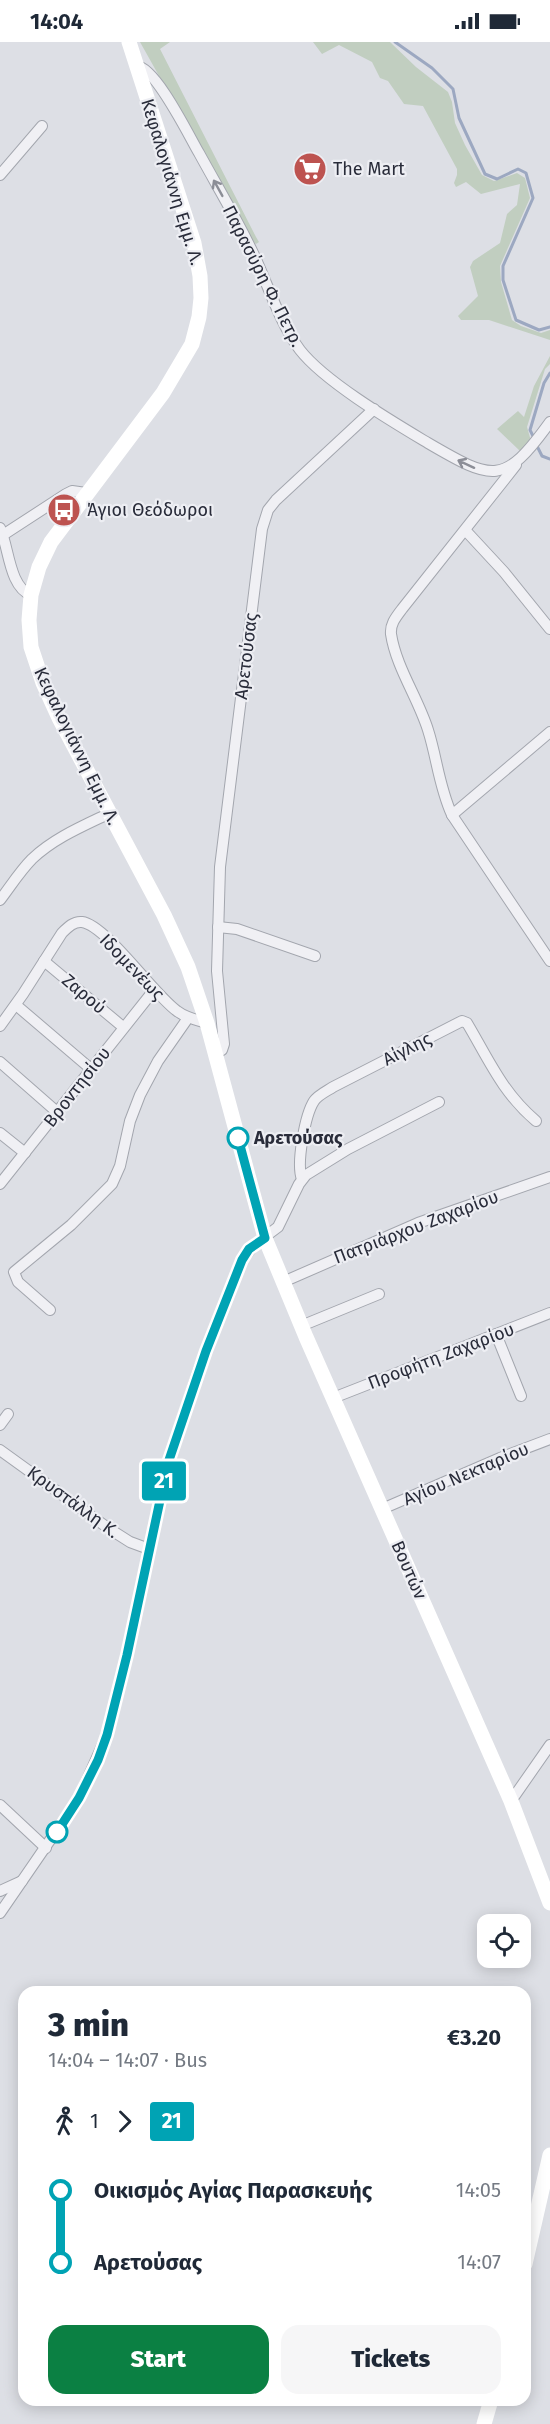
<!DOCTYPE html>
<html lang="en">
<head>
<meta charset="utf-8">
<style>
	:root { --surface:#fff; --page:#f6f6f7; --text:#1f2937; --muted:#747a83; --accent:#0b8043 }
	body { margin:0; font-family:"Fira Sans",sans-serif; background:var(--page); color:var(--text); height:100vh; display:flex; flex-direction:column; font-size:22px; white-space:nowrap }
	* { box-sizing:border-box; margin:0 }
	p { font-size:20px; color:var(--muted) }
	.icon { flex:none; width:33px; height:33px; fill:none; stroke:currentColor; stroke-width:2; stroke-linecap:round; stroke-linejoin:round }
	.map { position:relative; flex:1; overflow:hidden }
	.drawer { position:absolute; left:18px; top:1944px; width:513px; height:420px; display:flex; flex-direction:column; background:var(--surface); border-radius:18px; box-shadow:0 3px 15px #0003 }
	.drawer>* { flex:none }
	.badge { padding:0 12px; border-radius:4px; font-size:21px; line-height:39px }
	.fabs { position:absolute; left:477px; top:1872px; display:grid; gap:12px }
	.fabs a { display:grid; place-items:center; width:54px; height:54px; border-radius:12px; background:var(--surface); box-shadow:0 3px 15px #0003; font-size:30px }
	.map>.badge { position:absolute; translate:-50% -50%; box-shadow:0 0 0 3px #fff }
	.legs { display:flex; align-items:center; gap:9px; height:66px; padding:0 30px; font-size:20px }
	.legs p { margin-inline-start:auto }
	.head { display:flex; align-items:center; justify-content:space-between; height:102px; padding:0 30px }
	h1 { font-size:33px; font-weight:800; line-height:45px }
	.cta { display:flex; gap:12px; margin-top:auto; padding:12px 30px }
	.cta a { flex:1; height:69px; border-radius:18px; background:var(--accent); color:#fff; font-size:24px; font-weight:800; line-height:69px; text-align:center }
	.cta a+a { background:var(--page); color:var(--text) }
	ul { padding:0 30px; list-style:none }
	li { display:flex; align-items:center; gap:21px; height:72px; font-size:22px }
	li i { display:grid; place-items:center; width:9px; height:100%; margin:0 8px; background:currentColor }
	li i::after { content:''; width:15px; height:15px; margin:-8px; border:4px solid; border-radius:50%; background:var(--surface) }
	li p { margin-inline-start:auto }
	li:first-child i { background:linear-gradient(#0000 50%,currentColor 0) }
	li:last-child i { background:linear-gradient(currentColor 50%,#0000 0) }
	.status { display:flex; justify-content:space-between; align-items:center; height:42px; padding:0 30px; background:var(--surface); direction:ltr }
	.status svg { height:16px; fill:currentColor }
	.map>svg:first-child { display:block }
	.green { fill:#c1cec0 }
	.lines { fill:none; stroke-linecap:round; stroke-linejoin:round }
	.stream { stroke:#9ca8c1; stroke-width:3 }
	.minor-casing { stroke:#a3a6ae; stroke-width:12 }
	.minor { stroke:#f0f0f4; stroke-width:10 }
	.secondary { stroke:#fff; stroke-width:15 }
	.oneway { stroke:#8c8e97 }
	.line-1-casing { stroke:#fff; stroke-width:14 }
	.line-1 { stroke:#00a3b4; stroke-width:9 }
	.stop-1-dot { fill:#fff; stroke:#00a3b4; stroke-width:3 }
	.labels { text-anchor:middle; stroke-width:4.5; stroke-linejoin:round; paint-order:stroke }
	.poi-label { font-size:18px; fill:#292c3a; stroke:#edeef3; text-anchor:start }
	.street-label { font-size:18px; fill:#292c3a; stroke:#edeef3 }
	.stop-label { font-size:18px; font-weight:bold; fill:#292c3a; stroke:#edeef3; text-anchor:start }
</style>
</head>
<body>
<div class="status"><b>14:04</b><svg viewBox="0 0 49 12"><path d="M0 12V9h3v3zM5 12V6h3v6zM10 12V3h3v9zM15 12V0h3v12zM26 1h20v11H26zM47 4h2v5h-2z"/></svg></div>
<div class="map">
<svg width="550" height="2382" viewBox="0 0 550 2382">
	<rect width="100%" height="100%" fill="#dddfe5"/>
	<g class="green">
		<polygon points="140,0 170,0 160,7 256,195 259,200 256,202 251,198"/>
		<polygon points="313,0 390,0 416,25 448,50 452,60 455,81 465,103 482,133 494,139 517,131 525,136 530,156 500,224 501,240 512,278 521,284 541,291 550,288 550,298 489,278 461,278 458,274 478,254 470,225 473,219 500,201 507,172 517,163 520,142 481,152 466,140 456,145 454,141 457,133 457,127 423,64 404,62 388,39 380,36 372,20 339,3 322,12"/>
		<polygon points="550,314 550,322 545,327 527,385 531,399 520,409 497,387 518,369 524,375 534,344"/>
	</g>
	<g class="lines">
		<g class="stream">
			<polyline points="395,0 432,26 453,47 459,76 485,132 497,137 518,127 526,131 533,156 503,224 503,238 516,278 539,288 550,285"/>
			<polyline points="534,396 530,388 544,341 550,331"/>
			<polyline points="536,402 542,414 550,417"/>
		</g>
		<g class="minor-casing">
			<g id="minor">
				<path d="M137,24c19,2 52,70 62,87 18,33 38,66 54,100 15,31 26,69 47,97 25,32 93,72 128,93 65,38 76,43 122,-21"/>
				<polyline points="0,133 42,84"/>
				<path d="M516,423l-114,144c-6,8 -12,15 -11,25 5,33 27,64 37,96 9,28 11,57 24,85l98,146"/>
				<path d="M0,486c9,19 9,59 31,67"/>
				<polyline points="466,489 504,530 550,587"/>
				<polyline points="3,493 66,452 72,449 86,451"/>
				<polyline points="452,773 550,690"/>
				<path d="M0,858c10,-13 20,-29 32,-41 22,-21 51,-33 78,-46"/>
				<polyline points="218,885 237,887 315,914"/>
				<polyline points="44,919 123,985"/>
				<polyline points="16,963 91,1027"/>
				<path d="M0,984l23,-32 39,-61c6,-6 12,-12 20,-11 24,3 72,73 95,89 9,7 20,9 30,12"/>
				<polyline points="215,1012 222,1008 224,1002 217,929 220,825 262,487 268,468 276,458 374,367"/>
				<polyline points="0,1020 57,1070"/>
				<polyline points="0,1091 25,1111"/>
				<path d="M302,1137c-6,-15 3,-64 12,-78 4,-6 13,-10 19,-14l129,-66 5,2c22,37 35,69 69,98"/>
				<polyline points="0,1142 154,948"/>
				<polyline points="283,1240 418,1181 550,1135"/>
				<polyline points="50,1268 18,1240 14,1230 71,1183 112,1142 120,1124 130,1079 140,1053 158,1019 188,976"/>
				<polyline points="301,1284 379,1252"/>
				<polyline points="496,1292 521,1354"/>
				<polyline points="333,1356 550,1271"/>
				<polyline points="0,1383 8,1372"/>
				<polyline points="0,1408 108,1486 130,1500 149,1507"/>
				<polyline points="382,1467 500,1416 550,1397"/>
				<polyline points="511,1759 550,1703"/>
				<polyline points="0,1763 46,1806"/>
				<polyline points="0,1849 22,1839"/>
				<polyline points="0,1871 79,1756 107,1693 127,1613 168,1421 199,1327 242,1218 254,1203 278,1185 299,1142 306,1133 348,1107 439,1060"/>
			</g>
		</g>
		<use href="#minor" class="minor"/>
		<g class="secondary">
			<polyline points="129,0 194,201 200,234 201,256 199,275 192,302 163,351 51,500 39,525 31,553 29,578 31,605 43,641 59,676 164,873 188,925 207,981 265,1196 306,1295 511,1759 550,1861"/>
			<polyline points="525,2222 550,2113"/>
			<polyline points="484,2382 491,2358"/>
		</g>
	</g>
	<defs><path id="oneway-shaft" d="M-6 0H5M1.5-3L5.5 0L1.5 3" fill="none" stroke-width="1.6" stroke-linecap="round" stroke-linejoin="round" transform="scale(1.5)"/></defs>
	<g class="oneway">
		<use href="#oneway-shaft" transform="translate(218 146) rotate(-119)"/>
		<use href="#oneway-shaft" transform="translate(466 422) rotate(-155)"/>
	</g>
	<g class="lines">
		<g class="line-1-casing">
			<polyline id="line-1" points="57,1790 79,1756 98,1718 107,1693 127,1613 168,1421 206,1309 242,1218 249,1207 265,1196 238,1096"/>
		</g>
		<use href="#line-1" class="line-1"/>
	</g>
	<defs>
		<g id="supermarket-disc" transform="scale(1.725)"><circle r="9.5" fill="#bd5350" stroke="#edeef3"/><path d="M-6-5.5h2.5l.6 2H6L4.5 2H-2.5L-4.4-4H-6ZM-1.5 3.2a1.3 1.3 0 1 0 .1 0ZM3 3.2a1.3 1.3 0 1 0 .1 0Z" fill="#fff"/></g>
		<g id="bus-disc" transform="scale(1.725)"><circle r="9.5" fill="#bd5350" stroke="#edeef3"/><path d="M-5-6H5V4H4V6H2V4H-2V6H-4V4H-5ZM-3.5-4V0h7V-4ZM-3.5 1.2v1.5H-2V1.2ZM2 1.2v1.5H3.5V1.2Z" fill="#fff"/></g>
	</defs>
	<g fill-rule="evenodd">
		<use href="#supermarket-disc" x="310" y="127"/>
		<use href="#bus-disc" x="64" y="468"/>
	</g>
	<g class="stop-1-dot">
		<circle cx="238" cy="1096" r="10"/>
		<circle cx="57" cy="1790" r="10"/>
	</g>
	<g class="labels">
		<g class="poi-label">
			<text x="333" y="133">The Mart</text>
			<text x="87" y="474">Άγιοι Θεόδωροι</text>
		</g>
		<g class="street-label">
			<text transform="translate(172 140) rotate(73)" y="6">Κεφαλογιάννη Εμμ. Λ.</text>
			<text transform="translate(263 234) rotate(63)" y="6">Παρασύρη Φ. Πετρ.</text>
			<text transform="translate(246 614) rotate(-83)" y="6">Αρετούσας</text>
			<text transform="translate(77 704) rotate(64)" y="6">Κεφαλογιάννη Εμμ. Λ.</text>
			<text transform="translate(132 925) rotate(46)" y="6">Ιδομενέως</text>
			<text transform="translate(84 952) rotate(40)" y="6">Ζαρού</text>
			<text transform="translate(407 1007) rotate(-27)" y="6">Αίγλης</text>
			<text transform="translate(77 1045) rotate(-52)" y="6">Βροντησίου</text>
			<text transform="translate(416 1185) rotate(-21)" y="6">Πατριάρχου Ζαχαρίου</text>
			<text transform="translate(441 1314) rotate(-21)" y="6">Προφήτη Ζαχαρίου</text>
			<text transform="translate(466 1432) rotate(-23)" y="6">Αγίου Νεκταρίου</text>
			<text transform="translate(73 1460) rotate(36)" y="6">Κρυστάλλη Κ.</text>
			<text transform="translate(409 1528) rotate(66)" y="6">Βουτών</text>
		</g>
		<g class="stop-label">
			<text x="254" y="1102">Αρετούσας</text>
		</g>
	</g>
</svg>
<div class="fabs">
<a><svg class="icon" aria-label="locate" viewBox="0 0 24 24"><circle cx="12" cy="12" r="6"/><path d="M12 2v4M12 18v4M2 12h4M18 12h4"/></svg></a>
</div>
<b class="badge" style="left:164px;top:1439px;background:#00a3b4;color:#fff">21</b>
<section class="drawer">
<div class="head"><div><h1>3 min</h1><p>14:04 – 14:07 · Bus</p></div><b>€3.20</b></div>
<div class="legs"><svg class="icon" aria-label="walk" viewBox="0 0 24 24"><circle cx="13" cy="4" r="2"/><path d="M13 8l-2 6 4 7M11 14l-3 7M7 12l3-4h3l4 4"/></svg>1<svg class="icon" aria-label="forward" viewBox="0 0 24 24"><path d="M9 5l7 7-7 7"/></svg><b class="badge" style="background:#00a3b4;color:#fff">21</b></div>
<ul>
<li><i style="color:#00a3b4"></i><b>Οικισμός Αγίας Παρασκευής</b><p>14:05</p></li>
<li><i style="color:#00a3b4"></i><b>Αρετούσας</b><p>14:07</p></li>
</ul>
<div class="cta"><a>Start</a><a>Tickets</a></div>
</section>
</div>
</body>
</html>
